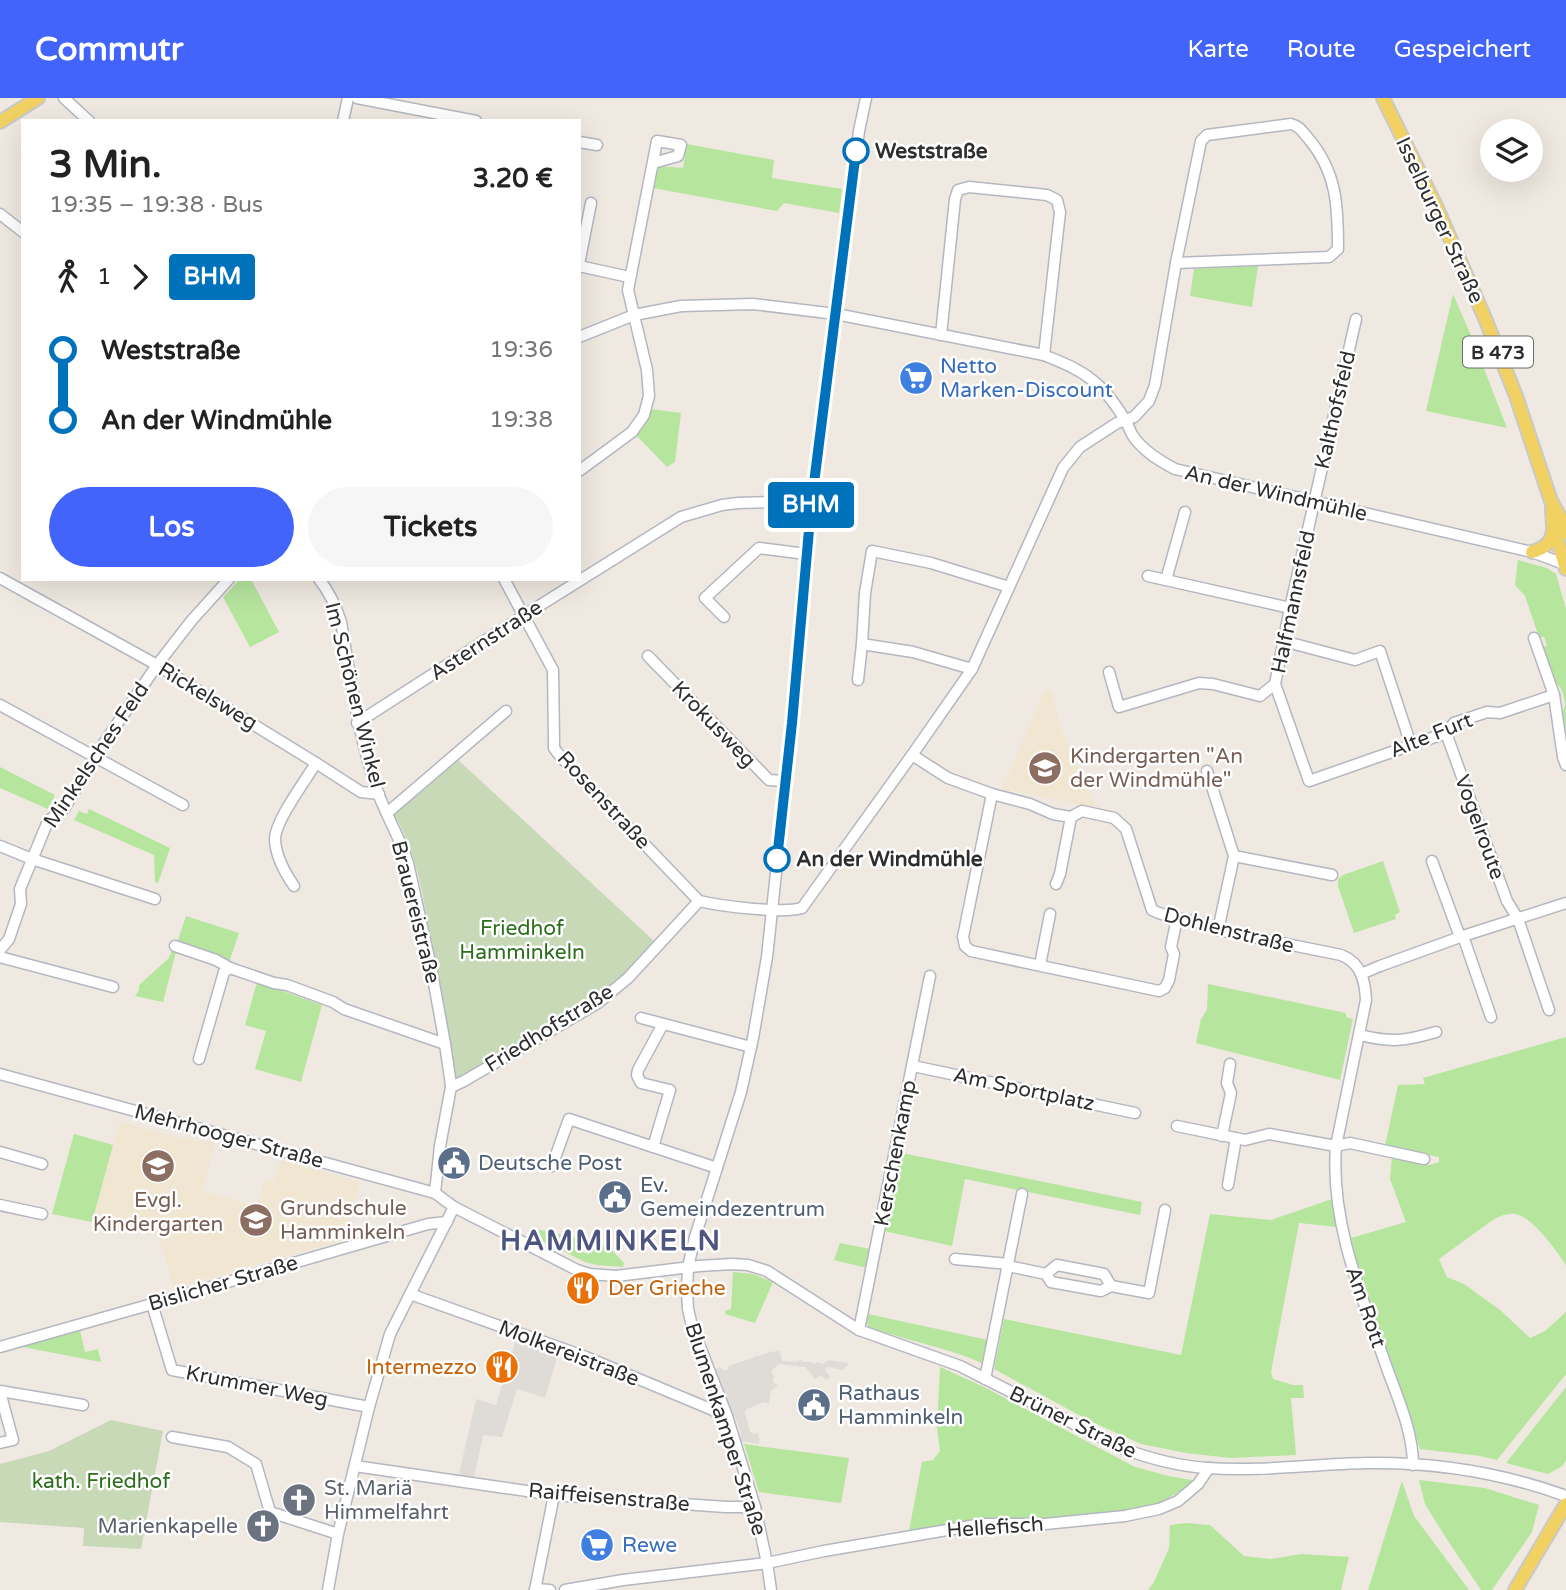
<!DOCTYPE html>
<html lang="de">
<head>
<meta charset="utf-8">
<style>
	:root { --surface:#fff; --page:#f6f6f6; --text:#222; --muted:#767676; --accent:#4264fb }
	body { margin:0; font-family:"Varela Round",sans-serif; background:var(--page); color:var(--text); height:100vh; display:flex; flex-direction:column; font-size:26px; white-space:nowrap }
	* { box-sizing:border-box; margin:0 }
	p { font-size:23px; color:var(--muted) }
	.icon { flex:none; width:38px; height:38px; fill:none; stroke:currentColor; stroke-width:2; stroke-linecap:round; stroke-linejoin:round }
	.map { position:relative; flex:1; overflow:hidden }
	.panel { position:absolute; left:21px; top:21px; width:560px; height:462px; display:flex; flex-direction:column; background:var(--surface); border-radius:0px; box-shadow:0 7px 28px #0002 }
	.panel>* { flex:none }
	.badge { padding:0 14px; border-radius:5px; font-size:24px; line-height:46px }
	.fabs { position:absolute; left:1480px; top:21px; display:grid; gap:14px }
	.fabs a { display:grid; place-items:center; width:63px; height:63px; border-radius:50%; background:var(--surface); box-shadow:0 7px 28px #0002; font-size:35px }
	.map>.badge { position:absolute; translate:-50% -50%; box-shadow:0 0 0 4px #fff }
	.legs { display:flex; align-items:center; gap:10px; height:77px; padding:0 28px; font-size:23px }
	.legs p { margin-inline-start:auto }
	.summary { display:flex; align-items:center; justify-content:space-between; height:119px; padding:0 28px }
	h1 { font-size:38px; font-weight:800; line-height:52px }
	.primary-button { display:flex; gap:14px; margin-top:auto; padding:14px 28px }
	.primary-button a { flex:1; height:80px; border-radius:42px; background:var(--accent); color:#fff; font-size:28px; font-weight:800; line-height:80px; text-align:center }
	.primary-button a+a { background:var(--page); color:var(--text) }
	ul { padding:0 28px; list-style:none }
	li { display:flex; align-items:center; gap:24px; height:70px; font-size:26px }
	li i { display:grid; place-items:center; width:10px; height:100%; margin:0 9px; background:currentColor }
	li i::after { content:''; width:18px; height:18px; margin:-9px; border:5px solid; border-radius:50%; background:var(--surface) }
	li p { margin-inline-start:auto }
	li:first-child i { background:linear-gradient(#0000 50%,currentColor 0) }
	li:last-child i { background:linear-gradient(currentColor 50%,#0000 0) }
	header { display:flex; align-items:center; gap:42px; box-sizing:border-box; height:98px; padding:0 35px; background:var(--accent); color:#fff }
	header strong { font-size:33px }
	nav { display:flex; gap:38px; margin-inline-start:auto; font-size:24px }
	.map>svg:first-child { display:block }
	.education { fill:#f0e6d1 }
	.green { fill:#b6e59e }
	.cemetery { fill:#c8d9b8 }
	.plaza { fill:#dfdcd8 }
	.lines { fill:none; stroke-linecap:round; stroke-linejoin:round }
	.minor-casing { stroke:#b4b7c1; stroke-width:13 }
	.major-casing { stroke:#c9c9c9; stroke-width:16 }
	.minor { stroke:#fff; stroke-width:10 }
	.major { stroke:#f2d163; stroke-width:12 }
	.line-1-casing { stroke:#fff; stroke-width:16 }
	.line-1 { stroke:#0072bc; stroke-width:10 }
	.stop-1-dot { fill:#fff; stroke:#0072bc; stroke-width:3.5 }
	.labels { text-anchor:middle; stroke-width:5; stroke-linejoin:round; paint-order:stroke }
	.shield { fill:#fff; stroke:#6d6d6d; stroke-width:2 }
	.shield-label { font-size:19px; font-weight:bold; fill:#2e2e2e }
	.stop-label { font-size:21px; font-weight:bold; fill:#2e2e2e; stroke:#fff; text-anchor:start }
	.street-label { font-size:21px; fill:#2e2e2e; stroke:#fff }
	.shop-label { font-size:21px; fill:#366cbe; stroke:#fff; text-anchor:start }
	.education-label { font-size:21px; fill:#785e54; stroke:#fff; text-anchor:start }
	.park-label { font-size:21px; fill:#2c6e1b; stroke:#fff }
	.service-label { font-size:21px; fill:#4e5e75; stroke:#fff; text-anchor:start }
	.food-label { font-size:21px; fill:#c56008; stroke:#fff; text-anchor:start }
	.worship-label { font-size:21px; fill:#5b616d; stroke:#fff; text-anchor:start }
	.district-label { font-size:28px; font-weight:bold; letter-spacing:2px; fill:#4d5680; stroke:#fff }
</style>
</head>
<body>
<header>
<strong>Commutr</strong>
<nav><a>Karte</a><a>Route</a><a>Gespeichert</a></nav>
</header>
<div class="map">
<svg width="1566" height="1492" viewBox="0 0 1566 1492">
	<rect width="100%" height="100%" fill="#efe9e1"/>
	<g class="education">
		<polygon points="1048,592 1051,594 1061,631 1070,649 1096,710 1002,691 1044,593"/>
		<polygon points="120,1024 177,1039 215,1045 202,1093 257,1108 264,1082 274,1084 280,1062 360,1084 344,1144 319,1149 174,1190 158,1136 92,1124"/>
	</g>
	<g class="green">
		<polygon points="687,46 774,62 772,80 842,91 839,115 784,105 777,113 653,90 657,72 660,68 683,70"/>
		<polygon points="1258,168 1252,209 1190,198 1194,171"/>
		<polygon points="1453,196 1473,242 1507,330 1426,313"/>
		<polygon points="651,311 681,315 675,364 667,369 635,336 642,329"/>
		<polygon points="1518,462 1547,470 1556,476 1566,511 1566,634 1563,614 1565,607 1563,596 1561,591 1553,580 1543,550 1547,547 1544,539 1539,539 1525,498 1515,487"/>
		<polygon points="240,481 251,481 279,534 250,549 223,499"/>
		<polygon points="0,669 55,697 48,711 0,690"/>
		<polygon points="89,711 170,750 158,785 155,784 154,757 74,722 79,713 87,716"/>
		<polygon points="1383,763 1400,814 1395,817 1396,821 1354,835 1338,788 1338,781 1343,777"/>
		<polygon points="186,818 239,835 229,864 177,845"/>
		<polygon points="173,849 177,850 163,904 135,898 139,892 139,887 169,860"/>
		<polygon points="257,884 322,907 301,984 255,971 266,933 245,927"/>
		<polygon points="1208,886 1346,915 1346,919 1353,921 1340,982 1196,945 1201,921 1207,912"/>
		<path d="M1566,939v228c-9,-14 -34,-49 -51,-51 -7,-1 -14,2 -21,5l-55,40 8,18 17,7 36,26 30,28 15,-7 21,-19v62l-69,86 -17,-4 -60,-7 -13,-44 -39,-103 -17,-64 55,-16 -16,-43 2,-21 38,7 9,-3v-5l-54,-11 13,-61 27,-1 -2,-6z"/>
		<polygon points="74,1036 113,1047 92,1124 52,1116"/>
		<polygon points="902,1055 1142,1104 1140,1117 965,1081 952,1148 884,1133 899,1057"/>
		<polygon points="1332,1101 1337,1129 1299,1125 1271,1274 1273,1281 1293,1287 1303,1287 1304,1300 1291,1300 1296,1357 1230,1360 1186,1355 1141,1346 1092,1324 994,1271 1004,1221 1181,1257 1210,1116 1271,1122"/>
		<path d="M531,1130l46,10 4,4 -2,9 10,3 4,-7c16,-4 20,5 31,16l-1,4 -26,-2 -12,-3 -57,-28z"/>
		<polygon points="840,1145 870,1151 867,1170 834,1162"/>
		<polygon points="733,1174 753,1176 773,1184 755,1225 725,1216 725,1213 731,1211"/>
		<path d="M868,1216l120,26 -4,24c-37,-17 -77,-23 -115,-37l-2,-3z"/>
		<polygon points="80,1232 85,1254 98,1251 101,1264 23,1249 31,1244"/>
		<polygon points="940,1269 984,1289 1135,1369 1169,1378 1197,1383 1155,1408 1131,1412 1015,1424 951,1427 909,1433 922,1364 933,1362 940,1353 937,1329"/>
		<polygon points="1566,1289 1566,1363 1562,1368 1548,1376 1506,1365"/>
		<polygon points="744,1346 849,1360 841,1405 759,1394"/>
		<polygon points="1419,1382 1485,1390 1539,1407 1532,1434 1492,1492 1481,1492 1446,1440 1425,1406"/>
		<polygon points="1402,1383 1414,1418 1469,1492 1368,1492"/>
		<polygon points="1186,1425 1210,1427 1244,1458 1271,1461 1301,1456 1349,1459 1341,1492 1148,1492 1154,1484 1169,1450 1170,1427"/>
	</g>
	<g class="cemetery">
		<path d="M455,659l199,184 -35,41 -12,9 -45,29 -31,16 -73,43 -4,-2c-5,-48 -14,-96 -24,-144 -8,-40 -13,-82 -36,-118z"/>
		<polygon points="111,1322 163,1333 141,1451 83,1448 84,1430 0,1424 0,1366 49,1353"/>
	</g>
	<g class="plaza">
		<polygon points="518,1235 560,1250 545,1300 517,1291 502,1339 483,1337 474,1380 465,1379 459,1376 476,1301 496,1307"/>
		<polygon points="780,1253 782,1263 796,1264 801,1262 802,1264 812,1264 812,1265 815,1266 818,1264 823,1266 828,1262 849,1265 843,1272 827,1269 825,1273 831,1279 826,1282 821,1277 815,1281 805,1269 779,1266 771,1273 774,1278 773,1284 778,1287 771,1293 769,1306 764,1304 747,1311 745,1314 750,1334 753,1336 758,1335 760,1342 758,1346 740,1343 741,1336 735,1319 729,1312 714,1271 720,1269 723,1273 729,1271 728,1268 755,1259 757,1257 759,1258 769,1254"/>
	</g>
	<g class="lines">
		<g class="minor-casing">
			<g id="minor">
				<polyline points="64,0 89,23"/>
				<polyline points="357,0 476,23"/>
				<polyline points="343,23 348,0"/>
				<path d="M1291,26c8,2 11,7 17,14 29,34 30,68 30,111l-9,8 -153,6 25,-122 6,-6z"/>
				<polyline points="579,44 597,47"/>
				<polyline points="0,116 23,134"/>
				<polyline points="579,166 591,105"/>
				<polyline points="579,168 629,179"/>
				<polyline points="1356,221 1290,510 1275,586 1309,683 1446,635 1454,625 1487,614 1500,615 1554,597"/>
				<polyline points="941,237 955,101 958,92 969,89 1047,97 1057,102 1060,114 1044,257"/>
				<path d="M579,239l55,-22 47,-9 72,-2 83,10 208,41c16,7 34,13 48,25 13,10 26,27 34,42 3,4 4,10 7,14 10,15 27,25 42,33l357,83 32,12"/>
				<polyline points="579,373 632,334 644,317 649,298 647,272 628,192 657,43 681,47 678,58 653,65"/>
				<polyline points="1148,478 1290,510"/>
				<polyline points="0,480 157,567 316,665 361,694 379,696"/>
				<path d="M319,481c11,14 17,27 22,43 10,59 17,114 37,171 9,24 22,45 30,70l23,104 14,77 5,34 1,9 -11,59 -5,47"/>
				<path d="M504,481l49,91 1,70v8l6,8 139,145c22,5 83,13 103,7l110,-153 60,-86 91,-201 17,-21 37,-24 17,-6 15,-16 6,-16 21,-122"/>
				<polyline points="1166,482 1185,414"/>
				<polyline points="724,519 705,500 759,450 806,456"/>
				<polyline points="1534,540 1554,597 1563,659 1566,667"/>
				<polyline points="1283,543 1355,562 1380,553 1411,647"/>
				<polyline points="648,558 769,682 785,683"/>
				<polyline points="972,571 913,554 862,546 865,495 872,453 931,465 1009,489"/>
				<polyline points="1109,574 1119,609 1199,585 1213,586 1260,598 1275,586"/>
				<polyline points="858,582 862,546"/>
				<polyline points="0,607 183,707"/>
				<polyline points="357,625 523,518 681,419 722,407 738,405 771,404 811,409"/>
				<polyline points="1446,635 1507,803 1518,821 1549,912"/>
				<path d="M912,657l36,23 44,16 38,10 23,10 18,3 11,-6 32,7 12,11 26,81c21,11 45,8 66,20l123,25c20,8 24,25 25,45l-30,146c-6,78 27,153 52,225 11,30 25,62 25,94"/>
				<polyline points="1207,673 1234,758"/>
				<polyline points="992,696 963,839 965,848 971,853 1159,893 1165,890 1169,882 1174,856 1171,849 1177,820"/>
				<polyline points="387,715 506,613"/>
				<polyline points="0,748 32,761 155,801"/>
				<polyline points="1432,763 1460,839"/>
				<polyline points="1056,786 1060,776 1071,719"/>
				<path d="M294,788c-9,-13 -18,-29 -19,-46 -1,-18 31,-60 41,-77"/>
				<polyline points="1218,832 1234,758 1332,777"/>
				<polyline points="1463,838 1491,919"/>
				<polyline points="175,848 216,862 230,870 274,885 287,887 333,904 344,911 445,946"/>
				<polyline points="0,852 9,841 21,806 20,791 48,723 64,711 102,648 157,567 192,522 229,481"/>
				<polyline points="0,859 113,889"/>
				<polyline points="1040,867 1050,816"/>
				<polyline points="1361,876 1380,868 1463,838 1566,805"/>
				<polyline points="641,920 751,949"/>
				<path d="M1360,937c32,8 45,6 76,-3"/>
				<polyline points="199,961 224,874 230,870"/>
				<polyline points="913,968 1135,1015"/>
				<path d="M0,976l435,119 19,14 123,63 13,4 26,2 83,-10 33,-2 16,1 19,6 92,59 101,36 164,83c27,10 54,17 83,19 53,4 106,-4 160,-5 67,-1 136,10 199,33"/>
				<polyline points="451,989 464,983 598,905 628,880 699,803"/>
				<polyline points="1177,1028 1245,1042 1269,1036 1336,1048 1350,1045 1424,1061"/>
				<polyline points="1222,1038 1231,995 1227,985 1230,966"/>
				<polyline points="653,1049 670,992 641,985 637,977 638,972 663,926"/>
				<polyline points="0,1054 42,1066"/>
				<polyline points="552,1068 569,1021 717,1070"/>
				<polyline points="1228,1087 1236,1040"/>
				<polyline points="0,1107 42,1116"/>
				<polyline points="955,1161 1009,1166"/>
				<polyline points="1008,1168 1046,1176 1051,1184 1101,1193 1111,1188 1104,1176 1057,1167 1046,1176"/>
				<polyline points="1111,1188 1149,1195 1165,1112"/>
				<polyline points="410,1196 586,1259 727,1318"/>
				<polyline points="152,1206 172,1272 369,1309"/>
				<polyline points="859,1232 930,878"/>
				<polyline points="0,1249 152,1206 428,1126 447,1124"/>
				<polyline points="985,1281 1022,1096"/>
				<polyline points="0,1293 83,1307"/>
				<polyline points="0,1294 13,1342 0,1345"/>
				<polyline points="172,1339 228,1349 256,1366 270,1414 338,1436"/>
				<polyline points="355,1368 554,1397 726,1409 755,1409"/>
				<polyline points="535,1491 550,1492"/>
				<polyline points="328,1492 338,1436 369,1309 390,1236 454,1109"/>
				<polyline points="535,1492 554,1397"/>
				<polyline points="565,1492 623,1482 767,1465 824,1453 982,1426 1045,1426 1125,1418 1159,1411 1178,1403 1198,1386 1209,1370"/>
				<polyline points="771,1492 767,1465 755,1409 727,1318 692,1228 688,1211 687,1193 688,1169 695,1139 741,994 753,940 767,859 792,625 811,409 859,33 866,0"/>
			</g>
		</g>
		<g class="major-casing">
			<g id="major">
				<polyline points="1383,0 1436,108 1484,218 1516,298 1551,403 1563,424 1566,435"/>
				<polyline points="0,24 38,0"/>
				<polyline points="1552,411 1553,427 1566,471"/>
				<path d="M1532,454c13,-4 20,-9 21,-23"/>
				<polyline points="1515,1492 1566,1406"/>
			</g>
		</g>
		<use href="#minor" class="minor"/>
		<use href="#major" class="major"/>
	</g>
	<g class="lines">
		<g class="line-1-casing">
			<polyline id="line-1" points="777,761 792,625 811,409 856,53"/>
		</g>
		<use href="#line-1" class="line-1"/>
	</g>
	<defs>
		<g id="supermarket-disc" transform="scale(1.75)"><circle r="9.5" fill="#3f7fe0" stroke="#fff"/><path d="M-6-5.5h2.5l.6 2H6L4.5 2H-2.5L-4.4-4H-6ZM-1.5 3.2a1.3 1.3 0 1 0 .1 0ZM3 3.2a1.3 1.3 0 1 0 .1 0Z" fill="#fff"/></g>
		<g id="school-disc" transform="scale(1.75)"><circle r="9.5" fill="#8d6e63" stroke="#fff"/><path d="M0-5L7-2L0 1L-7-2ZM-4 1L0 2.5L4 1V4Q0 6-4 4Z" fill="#fff"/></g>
		<g id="civic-disc" transform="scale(1.75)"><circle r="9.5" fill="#5c6f8a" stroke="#fff"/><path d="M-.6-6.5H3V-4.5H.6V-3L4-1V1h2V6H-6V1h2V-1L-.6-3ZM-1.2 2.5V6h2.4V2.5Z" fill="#fff"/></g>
		<g id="restaurant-disc" transform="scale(1.75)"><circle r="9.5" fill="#e8710a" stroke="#fff"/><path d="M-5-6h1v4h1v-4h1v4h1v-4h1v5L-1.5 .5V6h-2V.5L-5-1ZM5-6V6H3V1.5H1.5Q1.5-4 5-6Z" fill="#fff"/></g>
		<g id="church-disc" transform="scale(1.75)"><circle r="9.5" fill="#6b7280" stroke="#fff"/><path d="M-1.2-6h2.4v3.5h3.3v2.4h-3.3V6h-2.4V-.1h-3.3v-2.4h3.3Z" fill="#fff"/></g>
	</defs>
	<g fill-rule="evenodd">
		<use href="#supermarket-disc" x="916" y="280"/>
		<use href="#school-disc" x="1045" y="670"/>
		<use href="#civic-disc" x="454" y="1065"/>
		<use href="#school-disc" x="158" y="1068"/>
		<use href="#civic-disc" x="615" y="1099"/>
		<use href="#school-disc" x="256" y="1122"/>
		<use href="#restaurant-disc" x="583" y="1190"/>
		<use href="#restaurant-disc" x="502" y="1269"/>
		<use href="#civic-disc" x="814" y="1307"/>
		<use href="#church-disc" x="299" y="1402"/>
		<use href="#church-disc" x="263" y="1428"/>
		<use href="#supermarket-disc" x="597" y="1447"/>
	</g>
	<g class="stop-1-dot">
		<circle cx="856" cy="53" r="12"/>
		<circle cx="777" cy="761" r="12"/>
	</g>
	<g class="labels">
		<rect class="shield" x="1463" y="238.5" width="70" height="31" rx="5"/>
		<g class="shield-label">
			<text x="1498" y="261">B 473</text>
		</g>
		<g class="stop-label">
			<text x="875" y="60">Weststraße</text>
			<text x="796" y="768">An der Windmühle</text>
		</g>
		<g class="street-label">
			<text transform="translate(1440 122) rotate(65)" y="7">Isselburger Straße</text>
			<text transform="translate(1335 312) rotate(-77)" y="7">Kalthofsfeld</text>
			<text transform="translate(1276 395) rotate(13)" y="7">An der Windmühle</text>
			<text transform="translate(1293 504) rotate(-78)" y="7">Halfmannsfeld</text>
			<text transform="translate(486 542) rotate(-33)" y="7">Asternstraße</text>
			<text transform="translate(355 597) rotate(76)" y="7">Im Schönen Winkel</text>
			<text transform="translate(208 598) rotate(31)" y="7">Rickelsweg</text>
			<text transform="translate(714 626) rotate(46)" y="7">Krokusweg</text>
			<text transform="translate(1431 637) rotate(-22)" y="7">Alte Furt</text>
			<text transform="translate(96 657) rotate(-56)" y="7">Minkelsches Feld</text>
			<text transform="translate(604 702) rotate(47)" y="7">Rosenstraße</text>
			<text transform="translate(1480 729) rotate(70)" y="7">Vogelroute</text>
			<text transform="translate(416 814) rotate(76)" y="7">Brauereistraße</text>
			<text transform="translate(1229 832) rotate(14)" y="7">Dohlenstraße</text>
			<text transform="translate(549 930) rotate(-32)" y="7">Friedhofstraße</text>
			<text transform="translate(1024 991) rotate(12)" y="7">Am Sportplatz</text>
			<text transform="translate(229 1038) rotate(15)" y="7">Mehrhooger Straße</text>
			<text transform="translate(895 1055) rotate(-79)" y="7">Kerschenkamp</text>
			<text transform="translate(223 1185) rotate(-16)" y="7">Bislicher Straße</text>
			<text transform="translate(1366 1209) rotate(71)" y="7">Am Rott</text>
			<text transform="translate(569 1255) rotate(21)" y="7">Molkereistraße</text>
			<text transform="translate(257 1288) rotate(11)" y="7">Krummer Weg</text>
			<text transform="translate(1073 1324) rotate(26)" y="7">Brüner Straße</text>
			<text transform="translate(726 1331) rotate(72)" y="7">Blumenkamper Straße</text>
			<text transform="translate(609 1399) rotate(5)" y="7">Raiffeisenstraße</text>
			<text transform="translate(995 1429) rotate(-4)" y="7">Hellefisch</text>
		</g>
		<g class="shop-label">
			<text x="940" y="275">Netto<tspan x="940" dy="24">Marken-Discount</tspan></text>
			<text x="622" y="1454">Rewe</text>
		</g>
		<g class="education-label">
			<text x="1070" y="665">Kindergarten "An<tspan x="1070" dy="24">der Windmühle"</tspan></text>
			<text x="158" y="1109" text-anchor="middle">Evgl.<tspan x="158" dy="24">Kindergarten</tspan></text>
			<text x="280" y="1117">Grundschule<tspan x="280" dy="24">Hamminkeln</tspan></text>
		</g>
		<g class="park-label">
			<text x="522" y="837">Friedhof<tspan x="522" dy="24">Hamminkeln</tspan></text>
			<text x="101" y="1390">kath. Friedhof</text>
		</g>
		<g class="service-label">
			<text x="478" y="1072">Deutsche Post</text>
			<text x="640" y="1094">Ev.<tspan x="640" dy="24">Gemeindezentrum</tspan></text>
			<text x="838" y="1302">Rathaus<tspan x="838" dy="24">Hamminkeln</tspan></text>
		</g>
		<g class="food-label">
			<text x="608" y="1197">Der Grieche</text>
			<text x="477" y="1276" text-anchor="end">Intermezzo</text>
		</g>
		<g class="worship-label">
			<text x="324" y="1397">St. Mariä<tspan x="324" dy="24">Himmelfahrt</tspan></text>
			<text x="238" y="1435" text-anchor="end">Marienkapelle</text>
		</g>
		<g class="district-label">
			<text x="611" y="1152">HAMMINKELN</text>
		</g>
	</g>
</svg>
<div class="fabs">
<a><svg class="icon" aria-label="layers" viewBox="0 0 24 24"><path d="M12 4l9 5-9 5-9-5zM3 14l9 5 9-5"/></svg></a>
</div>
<b class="badge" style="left:811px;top:407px;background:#0072bc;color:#fff">BHM</b>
<section class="panel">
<div class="summary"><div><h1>3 Min.</h1><p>19:35 – 19:38 · Bus</p></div><b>3.20 €</b></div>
<div class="legs"><svg class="icon" aria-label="walk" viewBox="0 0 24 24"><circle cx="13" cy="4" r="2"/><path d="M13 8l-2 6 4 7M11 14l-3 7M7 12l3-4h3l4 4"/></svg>1<svg class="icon" aria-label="forward" viewBox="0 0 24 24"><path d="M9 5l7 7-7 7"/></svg><b class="badge" style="background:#0072bc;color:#fff">BHM</b></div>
<ul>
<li><i style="color:#0072bc"></i><b>Weststraße</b><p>19:36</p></li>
<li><i style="color:#0072bc"></i><b>An der Windmühle</b><p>19:38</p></li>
</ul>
<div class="primary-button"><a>Los</a><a>Tickets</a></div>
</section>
</div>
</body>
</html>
